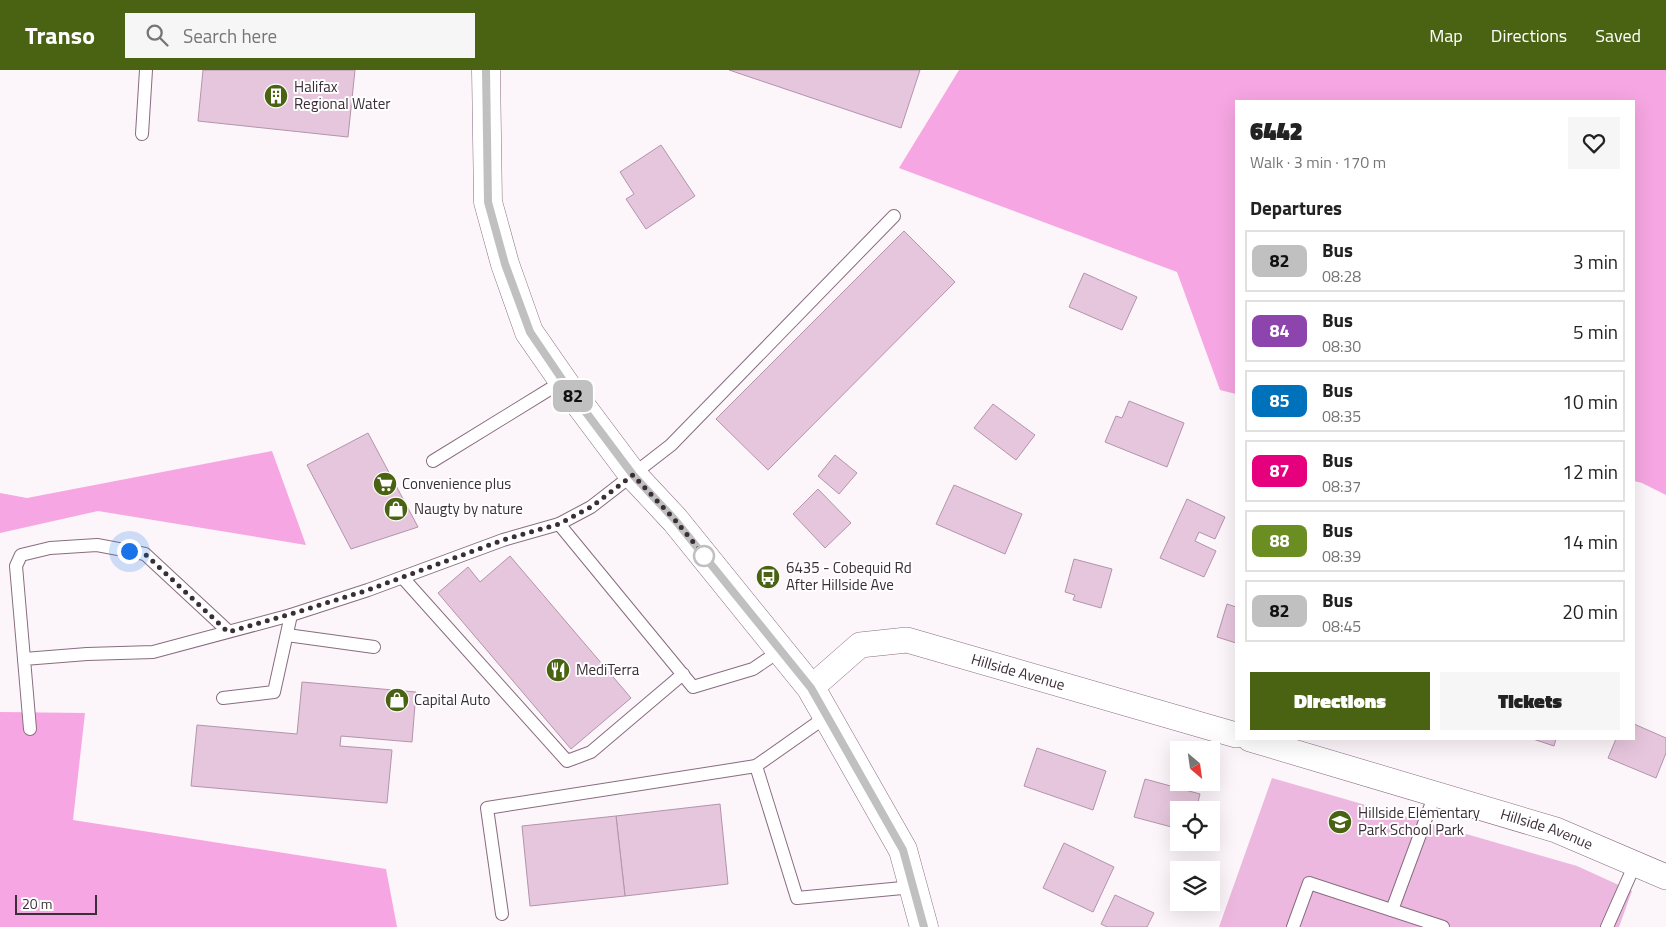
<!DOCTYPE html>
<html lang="en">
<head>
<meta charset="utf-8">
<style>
	:root { --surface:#fff; --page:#f6f6f6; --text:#222; --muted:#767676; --line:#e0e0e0; --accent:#4a6313 }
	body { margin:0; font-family:"Titillium Web",sans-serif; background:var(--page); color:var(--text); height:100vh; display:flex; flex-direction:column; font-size:19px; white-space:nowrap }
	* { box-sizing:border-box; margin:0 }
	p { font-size:16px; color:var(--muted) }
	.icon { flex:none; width:28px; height:28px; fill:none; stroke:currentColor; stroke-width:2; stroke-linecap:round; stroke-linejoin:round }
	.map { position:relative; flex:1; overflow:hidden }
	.panel { position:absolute; left:1235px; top:30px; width:400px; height:640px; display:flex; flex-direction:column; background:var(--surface); border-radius:0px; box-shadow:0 5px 20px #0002 }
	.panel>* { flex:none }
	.badge { padding:0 10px; border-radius:8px; font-size:18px; line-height:32px }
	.needle { width:32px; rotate:151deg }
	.tools { position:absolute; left:1170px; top:671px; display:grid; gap:10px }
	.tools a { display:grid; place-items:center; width:50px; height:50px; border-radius:0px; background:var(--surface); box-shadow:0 5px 20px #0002; font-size:25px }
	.scale { position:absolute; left:15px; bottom:12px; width:82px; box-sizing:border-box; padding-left:5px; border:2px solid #3b2e37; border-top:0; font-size:14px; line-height:18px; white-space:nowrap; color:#3b2e37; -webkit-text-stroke:4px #fff; paint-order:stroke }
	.you { position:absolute; width:25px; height:25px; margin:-12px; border:4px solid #fff; border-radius:50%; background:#1a73e8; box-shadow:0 0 0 8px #1a73e833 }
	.map>.badge { position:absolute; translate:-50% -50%; box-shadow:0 0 0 2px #fff }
	h2 { padding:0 15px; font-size:19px; line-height:45px }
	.round { display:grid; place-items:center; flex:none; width:52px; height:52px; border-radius:0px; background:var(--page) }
	.summary { display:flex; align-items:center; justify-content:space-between; height:85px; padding:0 15px }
	h1 { font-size:24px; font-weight:800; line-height:38px }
	.primary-button { display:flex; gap:10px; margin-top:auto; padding:10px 15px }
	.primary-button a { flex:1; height:58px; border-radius:0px; background:var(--accent); color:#fff; font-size:20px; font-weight:800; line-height:58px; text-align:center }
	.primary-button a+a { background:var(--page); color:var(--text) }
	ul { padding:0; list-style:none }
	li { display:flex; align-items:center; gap:15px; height:62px; margin:0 10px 8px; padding:0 5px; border:2px solid var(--line); border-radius:0px }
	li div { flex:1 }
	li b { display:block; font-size:19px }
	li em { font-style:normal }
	li .badge { min-width:55px; font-weight:700; text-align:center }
	header { display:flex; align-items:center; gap:30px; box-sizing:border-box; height:70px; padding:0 25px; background:var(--accent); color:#fff }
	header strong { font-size:24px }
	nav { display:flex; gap:28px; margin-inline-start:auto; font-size:18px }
	.search { width:350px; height:45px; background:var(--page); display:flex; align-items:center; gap:12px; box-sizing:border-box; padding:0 18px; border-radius:0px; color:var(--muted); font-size:19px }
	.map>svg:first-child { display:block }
	.green { fill:#edb8df }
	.forest { fill:#f6a6e2 }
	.building { fill:#e6c6dd; stroke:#b394aa }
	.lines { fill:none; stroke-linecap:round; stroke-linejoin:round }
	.lane-casing { stroke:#896c81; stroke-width:14 }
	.street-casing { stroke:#896c81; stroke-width:26 }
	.secondary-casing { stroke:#896c81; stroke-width:29 }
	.lane { stroke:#fff; stroke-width:12 }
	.street { stroke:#fff; stroke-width:25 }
	.secondary { stroke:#fff; stroke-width:28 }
	.line-casing { stroke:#fff; stroke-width:11 }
	.line { stroke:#c0c0c0; stroke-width:8 }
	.walk { stroke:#3b2e37; stroke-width:5; stroke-dasharray:0 9 }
	.stop-dot { fill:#fff; stroke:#c0c0c0; stroke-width:2.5 }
	.labels { text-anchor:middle; stroke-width:4; stroke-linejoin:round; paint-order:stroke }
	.poi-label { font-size:15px; fill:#3b2e37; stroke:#fff; text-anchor:start }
	.street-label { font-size:15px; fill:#3b2e37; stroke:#fff }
</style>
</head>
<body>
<header>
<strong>Transo</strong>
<div class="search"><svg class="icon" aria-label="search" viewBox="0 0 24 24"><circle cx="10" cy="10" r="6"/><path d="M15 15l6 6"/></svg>Search here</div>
<nav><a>Map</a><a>Directions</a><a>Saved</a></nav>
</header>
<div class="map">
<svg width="1666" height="857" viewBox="0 0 1666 857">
	<rect width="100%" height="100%" fill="#fcf5fa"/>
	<polygon class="green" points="1272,708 1577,796 1632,821 1619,857 1219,857"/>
	<g class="forest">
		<polygon points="959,0 1666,0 1666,425 1642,413 1634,411 1634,31 1236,31 1236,324 1220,320 1177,202 899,98"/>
		<polygon points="272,381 306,475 98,441 0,463 0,423 27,428"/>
		<polygon points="0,642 85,643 73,750 386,799 397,857 0,857"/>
	</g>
	<g class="building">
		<polygon points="203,0 355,0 348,67 198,51"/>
		<polygon points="729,0 920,0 901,58"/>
		<polygon points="661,75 695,126 646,159 626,129 634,124 620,102"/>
		<polygon points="904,161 955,212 768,400 716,349"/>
		<polygon points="1084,203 1137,227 1122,260 1069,237"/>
		<polygon points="1129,331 1184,353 1167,397 1105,372 1116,346 1122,348"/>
		<polygon points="993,334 1035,365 1016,390 974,358"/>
		<polygon points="368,363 418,457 351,479 307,395"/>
		<polygon points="835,385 857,403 839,424 818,406"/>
		<polygon points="954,415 1022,444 1005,484 936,454"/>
		<polygon points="818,419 851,453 825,478 793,444"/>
		<polygon points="1187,429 1225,447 1215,469 1199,462 1195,471 1216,481 1204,507 1160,488"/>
		<polygon points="510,486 631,628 571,679 438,523 468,497 480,512"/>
		<polygon points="1074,489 1112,499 1101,538 1073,530 1075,525 1065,522"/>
		<polygon points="1227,534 1236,537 1236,573 1217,567"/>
		<polygon points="302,612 416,622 412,672 341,666 340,676 392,680 387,733 191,716 197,655 297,664"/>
		<polygon points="1634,654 1666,668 1666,683 1656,708 1608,688 1616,669 1634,669"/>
		<polygon points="1533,669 1556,669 1554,676"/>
		<polygon points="1037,678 1106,701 1093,740 1024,716"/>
		<polygon points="1145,709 1200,724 1196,740 1179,740 1179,759 1134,747"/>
		<polygon points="720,734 728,814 625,826 616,746"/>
		<polygon points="616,746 625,826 530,836 522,756"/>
		<polygon points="1064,773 1114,797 1093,842 1043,818"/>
		<polygon points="1115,825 1154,843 1147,857 1107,857 1101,854"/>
	</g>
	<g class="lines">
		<g class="lane-casing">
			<g id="lane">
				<polyline points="142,64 146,0"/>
				<polyline points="433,391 563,311"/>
				<polyline points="559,454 693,617 753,599 781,580"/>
				<polyline points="403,508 567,691 591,682 683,604"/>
				<polyline points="287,565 374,577"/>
				<polyline points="24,589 16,496 21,485 50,478 97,475 145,484 228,561"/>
				<polyline points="223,628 274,622 291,545"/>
				<polyline points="827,646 756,696 797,828 913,817"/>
				<polyline points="30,659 24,589 87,584 153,582 291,545 368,520 503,470 559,454 591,437 671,375 894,146"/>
				<polyline points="1392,840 1435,724"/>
				<polyline points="502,844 487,738 756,696"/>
				<polyline points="1293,857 1309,813 1443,857"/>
				<polyline points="1607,857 1635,794"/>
			</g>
		</g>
		<g class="street-casing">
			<g id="street">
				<path id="s1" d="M811,618l49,-43 47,-5 329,95"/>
				<path id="s2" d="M1250,669l306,91 110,47"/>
			</g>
		</g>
		<g class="secondary-casing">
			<polyline id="secondary" points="486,0 488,132 505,194 529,262 570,321 633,405 675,450 811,618 903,780 924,857"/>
		</g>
		<use href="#lane" class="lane"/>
		<use href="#street" class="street"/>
		<use href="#secondary" class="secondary"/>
	</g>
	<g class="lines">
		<g class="line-casing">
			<polyline id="line" points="486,0 488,132 505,194 530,262 570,321 633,405 675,450 811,618 903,780 924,857"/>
		</g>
		<use href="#line" class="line"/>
		<polyline class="walk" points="129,481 145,484 228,562 291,544 368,520 503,470 559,454 591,437 633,405 675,450 708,490 704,486"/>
	</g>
	<defs>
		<g id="building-disc" transform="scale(1.25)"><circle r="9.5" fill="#4a6313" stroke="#fff"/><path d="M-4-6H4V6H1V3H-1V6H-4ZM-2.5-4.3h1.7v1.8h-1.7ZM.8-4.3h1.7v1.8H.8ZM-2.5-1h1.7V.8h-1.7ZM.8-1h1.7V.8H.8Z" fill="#fff"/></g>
		<g id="supermarket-disc" transform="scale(1.25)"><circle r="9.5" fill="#4a6313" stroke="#fff"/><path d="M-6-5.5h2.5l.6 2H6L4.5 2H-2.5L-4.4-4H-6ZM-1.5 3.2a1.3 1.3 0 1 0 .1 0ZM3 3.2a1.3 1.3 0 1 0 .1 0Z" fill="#fff"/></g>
		<g id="shop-disc" transform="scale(1.25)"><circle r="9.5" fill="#4a6313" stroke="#fff"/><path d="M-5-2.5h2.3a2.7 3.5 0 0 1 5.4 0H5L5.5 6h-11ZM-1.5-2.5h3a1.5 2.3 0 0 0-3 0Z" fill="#fff"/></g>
		<g id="bus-disc" transform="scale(1.25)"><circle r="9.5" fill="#4a6313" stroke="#fff"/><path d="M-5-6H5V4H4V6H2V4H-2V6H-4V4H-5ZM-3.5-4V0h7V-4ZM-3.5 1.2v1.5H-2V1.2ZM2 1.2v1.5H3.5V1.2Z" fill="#fff"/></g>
		<g id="restaurant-disc" transform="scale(1.25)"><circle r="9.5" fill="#4a6313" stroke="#fff"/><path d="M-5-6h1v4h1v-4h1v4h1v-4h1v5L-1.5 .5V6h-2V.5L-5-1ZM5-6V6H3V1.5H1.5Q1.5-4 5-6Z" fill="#fff"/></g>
		<g id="school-disc" transform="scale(1.25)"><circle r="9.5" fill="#4a6313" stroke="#fff"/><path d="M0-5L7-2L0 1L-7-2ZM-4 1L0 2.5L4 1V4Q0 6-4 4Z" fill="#fff"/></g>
	</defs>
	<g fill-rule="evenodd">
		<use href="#building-disc" x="276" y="26"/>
		<use href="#supermarket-disc" x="385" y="414"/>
		<use href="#shop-disc" x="396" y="439"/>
		<use href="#bus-disc" x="768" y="507"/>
		<use href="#restaurant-disc" x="558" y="600"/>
		<use href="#shop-disc" x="397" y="630"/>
		<use href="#school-disc" x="1340" y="752"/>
	</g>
	<circle class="stop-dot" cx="704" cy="486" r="10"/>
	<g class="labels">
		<g class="poi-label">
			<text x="294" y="22">Halifax<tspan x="294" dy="17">Regional Water</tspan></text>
			<text x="402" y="419">Convenience plus</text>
			<text x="414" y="444">Naugty by nature</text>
			<text x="786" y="503">6435 - Cobequid Rd<tspan x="786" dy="17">After Hillside Ave</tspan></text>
			<text x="576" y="605">MediTerra</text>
			<text x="414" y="635">Capital Auto</text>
			<text x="1358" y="748">Hillside Elementary<tspan x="1358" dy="17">Park School Park</tspan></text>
		</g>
		<g class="street-label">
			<text dy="5" stroke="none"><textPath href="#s1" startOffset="228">Hillside Avenue</textPath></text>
			<text dy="5" stroke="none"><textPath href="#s2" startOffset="310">Hillside Avenue</textPath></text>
		</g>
	</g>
</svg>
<div class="tools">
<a><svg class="needle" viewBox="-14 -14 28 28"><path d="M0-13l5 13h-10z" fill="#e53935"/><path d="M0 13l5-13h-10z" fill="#767676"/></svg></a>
<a><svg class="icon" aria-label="locate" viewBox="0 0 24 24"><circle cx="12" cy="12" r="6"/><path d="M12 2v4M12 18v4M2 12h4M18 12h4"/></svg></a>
<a><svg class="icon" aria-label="layers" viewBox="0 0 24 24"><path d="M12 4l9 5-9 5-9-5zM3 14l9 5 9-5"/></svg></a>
</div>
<div class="scale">20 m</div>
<div class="you" style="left:129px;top:481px"></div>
<b class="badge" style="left:573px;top:326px;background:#c0c0c0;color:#111">82</b>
<section class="panel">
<div class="summary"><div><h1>6442</h1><p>Walk · 3 min · 170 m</p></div><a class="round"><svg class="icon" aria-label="heart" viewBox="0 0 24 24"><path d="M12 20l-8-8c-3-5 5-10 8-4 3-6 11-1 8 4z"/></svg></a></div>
<h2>Departures</h2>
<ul>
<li><span class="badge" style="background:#c0c0c0;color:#111">82</span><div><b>Bus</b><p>08:28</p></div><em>3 min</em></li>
<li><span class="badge" style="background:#8e44ad;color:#fff">84</span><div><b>Bus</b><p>08:30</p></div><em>5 min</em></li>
<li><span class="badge" style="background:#0072bc;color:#fff">85</span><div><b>Bus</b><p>08:35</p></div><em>10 min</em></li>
<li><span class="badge" style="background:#e6007e;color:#fff">87</span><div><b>Bus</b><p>08:37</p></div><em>12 min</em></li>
<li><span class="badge" style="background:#6b8e23;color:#fff">88</span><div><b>Bus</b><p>08:39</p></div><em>14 min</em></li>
<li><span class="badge" style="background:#c0c0c0;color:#111">82</span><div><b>Bus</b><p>08:45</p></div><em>20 min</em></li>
</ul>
<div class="primary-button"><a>Directions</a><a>Tickets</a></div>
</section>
</div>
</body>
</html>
